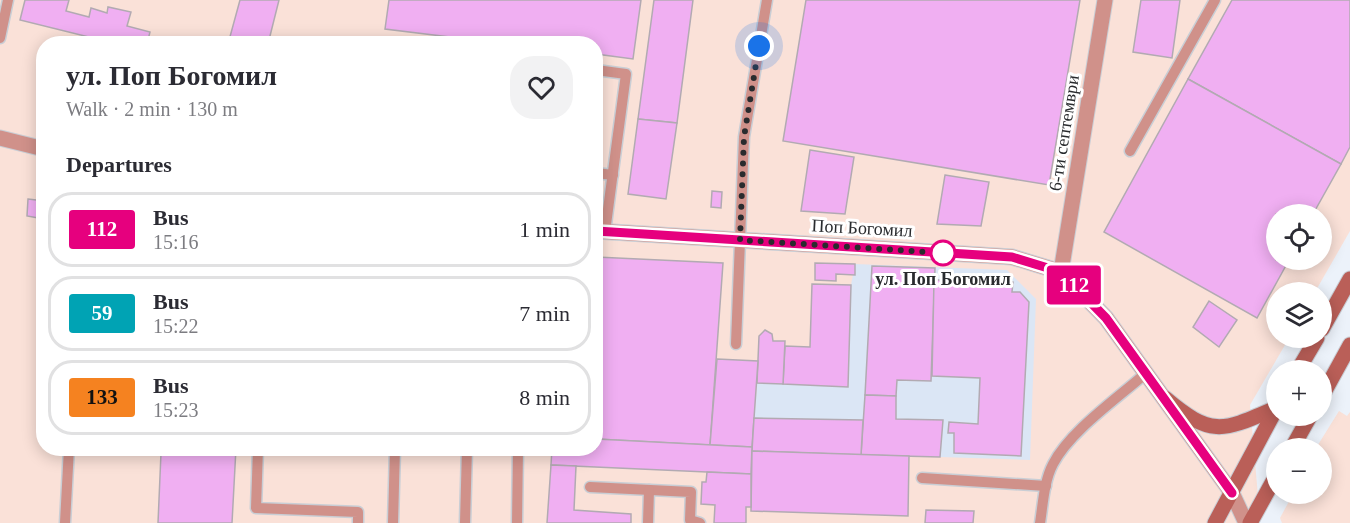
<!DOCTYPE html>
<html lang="en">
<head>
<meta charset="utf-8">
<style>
	:root { --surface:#fff; --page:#f2f2f3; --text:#2b2b33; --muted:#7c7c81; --line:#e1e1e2 }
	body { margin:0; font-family:Georgia,serif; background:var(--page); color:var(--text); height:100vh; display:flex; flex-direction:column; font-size:22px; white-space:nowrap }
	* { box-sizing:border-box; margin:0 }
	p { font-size:20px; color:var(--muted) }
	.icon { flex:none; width:33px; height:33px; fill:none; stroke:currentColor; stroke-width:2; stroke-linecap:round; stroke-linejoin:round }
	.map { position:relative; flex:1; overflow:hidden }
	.sheet { position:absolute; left:36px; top:36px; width:567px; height:420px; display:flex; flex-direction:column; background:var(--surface); border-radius:24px; box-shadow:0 3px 15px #0003 }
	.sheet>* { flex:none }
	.badge { padding:0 12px; border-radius:4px; font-size:21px; line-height:39px }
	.tools { position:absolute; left:1266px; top:204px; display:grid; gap:12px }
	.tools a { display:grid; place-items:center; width:66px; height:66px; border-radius:50%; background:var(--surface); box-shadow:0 3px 15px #0003; font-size:30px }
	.you { position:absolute; width:30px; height:30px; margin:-15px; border:4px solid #fff; border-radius:50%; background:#1a73e8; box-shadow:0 0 0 9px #1a73e833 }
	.map>.badge { position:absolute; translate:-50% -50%; box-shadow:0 0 0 3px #fff }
	h2 { padding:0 30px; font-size:22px; line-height:54px }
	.round { display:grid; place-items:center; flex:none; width:63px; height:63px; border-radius:24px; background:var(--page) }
	.head { display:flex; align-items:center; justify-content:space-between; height:102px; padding:0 30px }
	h1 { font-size:28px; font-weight:700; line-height:45px }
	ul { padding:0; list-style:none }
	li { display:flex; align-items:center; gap:18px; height:75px; margin:0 12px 9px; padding:0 18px; border:3px solid var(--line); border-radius:24px }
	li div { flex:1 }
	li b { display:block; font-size:22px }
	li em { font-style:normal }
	li .badge { min-width:66px; font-weight:700; text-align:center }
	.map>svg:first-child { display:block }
	.commercial { fill:#fae1d8; fill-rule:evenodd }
	.built { fill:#dbe6f5 }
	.building { fill:#f0aff2; stroke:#b2aab2; stroke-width:1.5 }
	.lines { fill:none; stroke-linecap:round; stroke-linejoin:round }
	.service-casing { stroke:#c9ced5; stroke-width:13 }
	.minor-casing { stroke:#c9ced5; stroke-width:17 }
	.tertiary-casing { stroke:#c9ced5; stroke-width:17 }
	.secondary-casing { stroke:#c9ced5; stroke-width:17 }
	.service { stroke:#d0918a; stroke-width:10 }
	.minor { stroke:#d0918a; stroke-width:15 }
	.tertiary { stroke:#d0918a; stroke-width:15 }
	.secondary { stroke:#ba5f58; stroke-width:15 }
	.line-casing { stroke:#fff; stroke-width:14 }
	.line { stroke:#e6007e; stroke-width:9 }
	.walk { stroke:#292b2e; stroke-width:6; stroke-dasharray:0 10.8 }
	.stop-dot { fill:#fff; stroke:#e6007e; stroke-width:3 }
	.labels { text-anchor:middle; stroke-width:6; stroke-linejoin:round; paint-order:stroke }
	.street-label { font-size:18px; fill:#292b2e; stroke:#fff }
	.stop-label { font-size:18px; font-weight:bold; fill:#292b2e; stroke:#fff }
</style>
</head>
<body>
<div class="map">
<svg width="1350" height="523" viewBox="0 0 1350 523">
	<rect width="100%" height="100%" fill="#ecf2fa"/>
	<g class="commercial">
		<path d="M0,0h1350v231l-35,61h-39v46h13l-39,67 10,114 -3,4h-1257zM44,44h552v404h-552zM1276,214h46v46h-46z"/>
		<polygon points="1339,411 1347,416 1350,412 1350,523 1282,523 1280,518 1293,494 1322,494 1322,448 1316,448"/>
	</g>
	<polygon class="built" points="855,264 1007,270 1036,299 1030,460 752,451 757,383 848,386 851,285"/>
	<g class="building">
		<polygon points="25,0 69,0 66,11 89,17 91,8 107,13 108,7 131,12 127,26 150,32 147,44 117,44 20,20"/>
		<polygon points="240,0 279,0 268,44 228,44"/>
		<polygon points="389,0 641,0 633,59 596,54 596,44 507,44 385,29"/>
		<polygon points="654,0 693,0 677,123 638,119"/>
		<polygon points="806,0 1080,0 1049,185 783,141"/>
		<polygon points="1141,0 1180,0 1172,58 1133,52"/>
		<polygon points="1232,0 1350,0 1350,147 1341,164 1188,79"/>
		<polygon points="1188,79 1341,164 1313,214 1276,214 1276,260 1289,260 1257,318 1104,232"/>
		<polygon points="638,119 677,123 666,199 628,194"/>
		<polygon points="810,150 854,157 845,214 801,211"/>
		<polygon points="945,175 989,182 981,226 937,224"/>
		<polygon points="712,191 722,192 721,208 711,207"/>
		<polygon points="28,199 44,201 44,219 27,216"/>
		<polygon points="596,257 723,263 710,445 596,439"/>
		<polygon points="815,263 855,264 855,275 836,274 836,281 815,280"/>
		<polygon points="872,266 935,268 931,381 897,380 896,396 865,395"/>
		<polygon points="944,275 1003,278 1013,282 1012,292 1020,292 1029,302 1021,456 954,453 954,433 948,433 949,422 978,424 980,378 932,376 934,280 944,280"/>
		<polygon points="812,284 851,285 848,387 783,384 785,346 810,347"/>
		<polygon points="1209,301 1237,320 1219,347 1193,327"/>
		<polygon points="765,330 772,334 773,341 785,341 783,384 757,383 759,336"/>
		<polygon points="717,359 758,361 752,447 710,445"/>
		<polygon points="865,395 896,396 896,419 943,420 940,457 861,455"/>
		<polygon points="754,418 863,420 861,455 752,451"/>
		<polygon points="596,439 752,447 751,474 551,465 552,448 596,448"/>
		<polygon points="201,448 236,448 232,523 158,523 161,453 201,455"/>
		<polygon points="752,451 909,456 908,516 751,511"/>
		<polygon points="551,465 576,466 574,510 631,514 631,523 547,523"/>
		<polygon points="707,472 751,474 751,507 746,507 746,523 714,523 715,505 701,504 702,482 706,482"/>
		<polygon points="926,510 974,511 973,523 925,523"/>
	</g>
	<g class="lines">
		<g class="service-casing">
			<g id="service">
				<polyline points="0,38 8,0"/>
				<polyline points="596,70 626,74 605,232"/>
				<polyline points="1130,151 1215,0"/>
				<polyline points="596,173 613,175"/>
				<polyline points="736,344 744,137 767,0"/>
				<polyline points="258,448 256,508 358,512 358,523"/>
				<polyline points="922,478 1046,486"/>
				<polyline points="590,487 691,492 690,520 700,523"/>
				<polyline points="65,523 69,448"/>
				<polyline points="393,523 395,448"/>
				<polyline points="465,523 467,448"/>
				<polyline points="517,523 518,448"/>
				<polyline points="648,523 649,490"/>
				<path d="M1040,523c3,-19 4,-42 13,-59 17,-33 65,-66 93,-91"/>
			</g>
		</g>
		<g class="minor-casing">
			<polyline id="minor" points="1061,272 1105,0"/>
		</g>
		<g class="tertiary-casing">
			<g id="tertiary">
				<polyline points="0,138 44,149"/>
				<polyline points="596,231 1012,257 1061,272 1106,318 1232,493 1246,523"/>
			</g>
		</g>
		<g class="secondary-casing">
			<g id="secondary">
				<polyline points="1322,329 1350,279"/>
				<polyline points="1298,370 1317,338"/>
				<polyline points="1322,396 1350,345"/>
				<path d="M1165,398c47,40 58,33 111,10"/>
				<polyline points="1292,448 1310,416"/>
				<polyline points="1215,523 1276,409"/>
				<polyline points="1250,523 1276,476"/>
			</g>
		</g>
		<use href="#service" class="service"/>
		<use href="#minor" class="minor"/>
		<use href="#tertiary" class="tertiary"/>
		<use href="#secondary" class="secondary"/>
	</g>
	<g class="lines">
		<g class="line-casing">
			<polyline id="line" points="596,231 1012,257 1061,272 1106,318 1232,493"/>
		</g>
		<use href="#line" class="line"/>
		<polyline class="walk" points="759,46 744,137 740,240 943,253"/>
	</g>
	<circle class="stop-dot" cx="943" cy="253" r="12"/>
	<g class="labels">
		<g class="street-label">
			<text transform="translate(1064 133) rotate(-81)" y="6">6-ти септември</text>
			<text transform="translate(862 228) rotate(3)" y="6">Поп Богомил</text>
		</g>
		<g class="stop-label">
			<text x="943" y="285">ул. Поп Богомил</text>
		</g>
	</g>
</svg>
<div class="tools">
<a><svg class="icon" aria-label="locate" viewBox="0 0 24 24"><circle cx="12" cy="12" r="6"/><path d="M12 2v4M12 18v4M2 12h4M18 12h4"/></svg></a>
<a><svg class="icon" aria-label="layers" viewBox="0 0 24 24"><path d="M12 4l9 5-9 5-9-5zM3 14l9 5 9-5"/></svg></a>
<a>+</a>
<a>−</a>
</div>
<div class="you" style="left:759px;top:46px"></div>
<b class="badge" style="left:1074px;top:285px;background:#e6007e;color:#fff">112</b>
<section class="sheet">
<div class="head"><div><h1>ул. Поп Богомил</h1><p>Walk · 2 min · 130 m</p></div><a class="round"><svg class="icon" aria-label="heart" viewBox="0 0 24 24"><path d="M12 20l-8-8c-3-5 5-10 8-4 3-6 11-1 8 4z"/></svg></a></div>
<h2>Departures</h2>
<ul>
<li><span class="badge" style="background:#e6007e;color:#fff">112</span><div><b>Bus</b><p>15:16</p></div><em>1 min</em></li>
<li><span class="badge" style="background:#00a3b4;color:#fff">59</span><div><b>Bus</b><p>15:22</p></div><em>7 min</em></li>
<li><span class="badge" style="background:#f58220;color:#111">133</span><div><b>Bus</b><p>15:23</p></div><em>8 min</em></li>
</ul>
</section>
</div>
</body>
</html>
